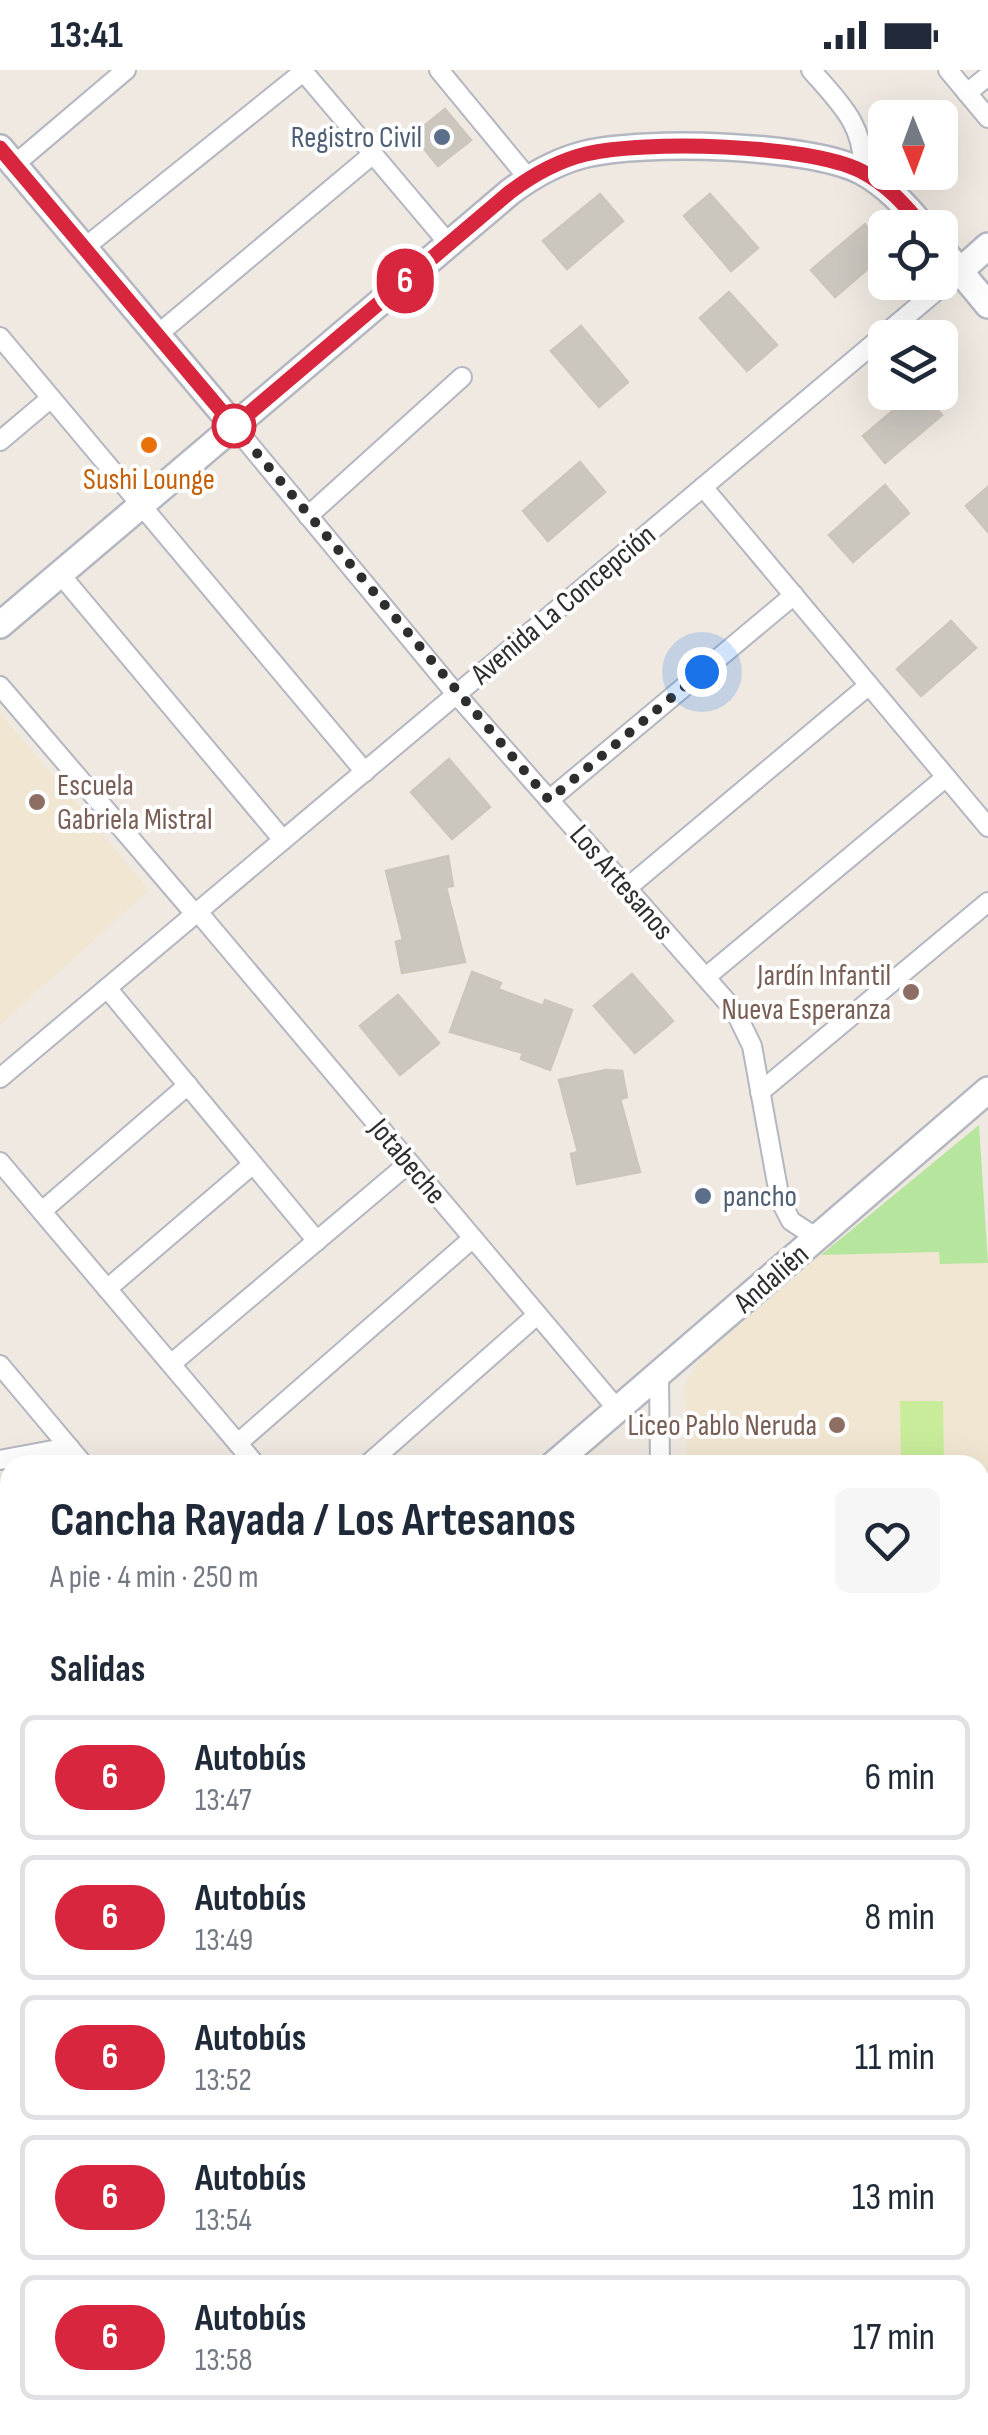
<!DOCTYPE html>
<html lang="es">
<head>
<meta charset="utf-8">
<style>
	:root { --surface:#fff; --page:#f6f6f7; --text:#1f2937; --muted:#747a83; --line:#e0e1e3 }
	body { margin:0; font-family:"Sofia Sans Condensed",sans-serif; background:var(--page); color:var(--text); height:100vh; display:flex; flex-direction:column; font-size:38px; white-space:nowrap }
	* { box-sizing:border-box; margin:0 }
	p { font-size:32px; color:var(--muted) }
	.icon { flex:none; width:55px; height:55px; fill:none; stroke:currentColor; stroke-width:2; stroke-linecap:round; stroke-linejoin:round }
	.map { position:relative; flex:1; overflow:hidden }
	.side { position:absolute; left:0px; top:1385px; width:990px; height:980px; display:flex; flex-direction:column; background:var(--surface); border-radius:30px 30px 0 0; box-shadow:0 10px 40px #0002 }
	.side>* { flex:none }
	.badge { padding:0 20px; border-radius:32px; font-size:35px; line-height:65px }
	.needle { width:65px; rotate:179deg }
	.buttons { position:absolute; left:868px; top:30px; display:grid; gap:20px }
	.buttons a { display:grid; place-items:center; width:90px; height:90px; border-radius:15px; background:var(--surface); box-shadow:0 10px 40px #0002; font-size:50px }
	.you { position:absolute; width:50px; height:50px; margin:-25px; border:8px solid #fff; border-radius:50%; background:#1a73e8; box-shadow:0 0 0 15px #1a73e833 }
	.map>.badge { position:absolute; translate:-50% -50%; box-shadow:0 0 0 5px #fff }
	h2 { padding:0 50px; font-size:38px; line-height:90px }
	.round { display:grid; place-items:center; flex:none; width:105px; height:105px; border-radius:15px; background:var(--page) }
	.headline { display:flex; align-items:center; justify-content:space-between; height:170px; padding:0 50px }
	h1 { font-size:48px; font-weight:700; line-height:75px }
	ul { padding:0; list-style:none }
	li { display:flex; align-items:center; gap:30px; height:125px; margin:0 20px 15px; padding:0 30px; border:5px solid var(--line); border-radius:15px }
	li div { flex:1 }
	li b { display:block; font-size:38px }
	li em { font-style:normal }
	li .badge { min-width:110px; font-weight:700; text-align:center }
	.status { display:flex; justify-content:space-between; align-items:center; height:70px; padding:0 50px; background:var(--surface); direction:ltr }
	.status svg { height:28px; fill:currentColor }
	.map>svg:first-child { display:block }
	.education { fill:#f0e6d1 }
	.green { fill:#b6e59e }
	.pitch { fill:#c9ec9a }
	.building { fill:#cbc7bf; stroke:#cbc5ba; stroke-width:2.5 }
	.lines { fill:none; stroke-linecap:round; stroke-linejoin:round }
	.street-casing { stroke:#b4b7c1; stroke-width:22 }
	.secondary-casing { stroke:#b4b7c1; stroke-width:30 }
	.street { stroke:#fff; stroke-width:18 }
	.secondary { stroke:#fff; stroke-width:25 }
	.line-casing { stroke:#fff; stroke-width:22 }
	.line { stroke:#d7263d; stroke-width:15 }
	.walk { stroke:#2e2e2e; stroke-width:10; stroke-dasharray:0 18 }
	.service-dot { fill:#5c6f8a; stroke:#fff; stroke-width:4 }
	.stop-dot { fill:#fff; stroke:#d7263d; stroke-width:5 }
	.food-dot { fill:#e8710a; stroke:#fff; stroke-width:4 }
	.education-dot { fill:#8d6e63; stroke:#fff; stroke-width:4 }
	.labels { text-anchor:middle; stroke-width:8; stroke-linejoin:round; paint-order:stroke }
	.service-label { font-size:30px; fill:#4e5e75; stroke:#fff; text-anchor:end }
	.food-label { font-size:30px; fill:#c56008; stroke:#fff }
	.street-label { font-size:30px; fill:#2e2e2e; stroke:#fff }
	.education-label { font-size:30px; fill:#785e54; stroke:#fff; text-anchor:end }
</style>
</head>
<body>
<div class="status"><b>13:41</b><svg viewBox="0 0 49 12"><path d="M0 12V9h3v3zM5 12V6h3v6zM10 12V3h3v9zM15 12V0h3v12zM26 1h20v11H26zM47 4h2v5h-2z"/></svg></div>
<div class="map">
<svg width="988" height="2365" viewBox="0 0 988 2365">
	<rect width="100%" height="100%" fill="#efe9e1"/>
	<g class="education">
		<polygon points="0,643 149,820 0,955"/>
		<polygon points="940,1182 941,1194 988,1193 988,1518 980,1518 980,1395 687,1395 685,1314 701,1288 821,1185"/>
	</g>
	<polygon class="green" points="979,1055 988,1193 940,1194 939,1182 821,1185"/>
	<polygon class="pitch" points="900,1331 943,1331 944,1395 901,1395"/>
	<g class="building">
		<polygon points="445,39 471,70 438,96 413,65"/>
		<polygon points="600,124 623,151 567,199 543,171"/>
		<polygon points="710,124 758,178 731,201 684,146"/>
		<polygon points="865,154 885,184 835,227 811,200"/>
		<polygon points="729,222 777,275 747,301 700,248"/>
		<polygon points="581,256 628,312 599,337 551,281"/>
		<polygon points="915,322 923,322 942,345 885,393 863,366"/>
		<polygon points="580,392 605,422 548,471 523,441"/>
		<polygon points="885,415 909,443 853,492 829,465"/>
		<polygon points="988,417 988,462 966,436"/>
		<polygon points="951,551 976,578 921,626 897,599"/>
		<polygon points="449,689 490,737 452,769 411,722"/>
		<polygon points="448,786 453,816 446,817 465,892 402,903 396,872 403,870 386,801"/>
		<polygon points="472,902 501,913 498,919 543,936 545,930 572,940 550,1000 521,989 523,983 450,962"/>
		<polygon points="632,904 673,951 635,983 594,936"/>
		<polygon points="398,925 439,973 400,1005 360,956"/>
		<polygon points="606,1000 622,1001 627,1027 620,1029 640,1102 577,1114 571,1084 578,1082 559,1010"/>
	</g>
	<g class="lines">
		<g class="street-casing">
			<g id="street">
				<polyline points="302,0 449,174"/>
				<polyline points="439,0 528,108"/>
				<path d="M811,0c27,31 56,57 51,102"/>
				<polyline points="948,0 988,48"/>
				<polyline points="967,23 988,6"/>
				<polyline points="14,95 126,0"/>
				<polyline points="84,178 303,2"/>
				<polyline points="157,265 373,84"/>
				<polyline points="0,267 365,702"/>
				<polyline points="234,356 456,624 735,941 752,976 780,1130 791,1151 817,1168"/>
				<polyline points="0,371 51,328"/>
				<polyline points="703,417 988,757"/>
				<polyline points="308,446 462,307"/>
				<polyline points="60,504 283,770"/>
				<polyline points="0,616 195,844"/>
				<polyline points="549,730 794,525"/>
				<polyline points="627,818 869,615"/>
				<polyline points="198,842 618,1340"/>
				<polyline points="706,907 946,707"/>
				<polyline points="107,918 317,1171"/>
				<polyline points="0,1008 960,201"/>
				<polyline points="760,1022 988,832"/>
				<polyline points="0,1092 256,1395"/>
				<polyline points="42,1141 188,1015"/>
				<polyline points="107,1219 253,1094"/>
				<polyline points="171,1294 409,1093"/>
				<polyline points="0,1295 84,1395"/>
				<polyline points="659,1307 660,1395"/>
				<polyline points="238,1373 473,1168"/>
				<polyline points="0,1390 69,1377"/>
				<polyline points="367,1395 537,1245"/>
				<polyline points="0,1524 10,1521"/>
				<polyline points="980,1587 988,1587"/>
				<polyline points="0,1657 10,1655"/>
				<polyline points="980,1684 988,1683"/>
				<polyline points="980,1779 988,1779"/>
				<polyline points="980,1874 988,1873"/>
				<polyline points="980,1980 988,1979"/>
				<polyline points="0,2096 10,2094"/>
				<polyline points="0,2201 10,2199"/>
				<polyline points="980,2242 988,2242"/>
				<polyline points="0,2316 10,2365"/>
				<polyline points="136,2355 138,2365"/>
				<polyline points="628,2355 628,2365"/>
				<polyline points="240,2357 251,2355"/>
				<polyline points="749,2360 911,2355"/>
			</g>
		</g>
		<g class="secondary-casing">
			<g id="secondary">
				<polyline points="0,78 234,356"/>
				<polyline points="940,177 988,235"/>
				<polyline points="960,201 988,176"/>
				<path d="M0,555l510,-433c24,-18 47,-31 76,-38 59,-14 222,-10 275,17 25,13 45,35 63,57"/>
				<polyline points="553,1395 988,1020"/>
				<polyline points="0,1922 10,1920"/>
				<polyline points="490,2355 490,2365"/>
			</g>
		</g>
		<use href="#street" class="street"/>
		<use href="#secondary" class="secondary"/>
	</g>
	<g class="lines">
		<g class="line-casing">
			<path id="line" d="M0,78l234,278 276,-234c24,-18 47,-31 76,-38 58,-14 222,-10 275,17 26,13 45,35 63,57"/>
		</g>
		<use href="#line" class="line"/>
		<polyline class="walk" points="234,356 549,730 702,602"/>
	</g>
	<g class="service-dot">
		<circle cx="442" cy="67" r="10"/>
		<circle cx="703" cy="1126" r="10"/>
	</g>
	<circle class="stop-dot" cx="234" cy="356" r="20"/>
	<circle class="food-dot" cx="149" cy="375" r="10"/>
	<g class="education-dot">
		<circle cx="37" cy="732" r="10"/>
		<circle cx="911" cy="922" r="10"/>
		<circle cx="837" cy="1355" r="10"/>
	</g>
	<g class="labels">
		<g class="service-label">
			<text x="422" y="77">Registro Civil</text>
			<text x="723" y="1136" text-anchor="start">pancho</text>
		</g>
		<g class="food-label">
			<text x="149" y="419">Sushi Lounge</text>
		</g>
		<g class="street-label">
			<text transform="translate(563 534) rotate(-40)" y="10">Avenida La Concepción</text>
			<text transform="translate(622 812) rotate(49)" y="10">Los Artesanos</text>
			<text transform="translate(408 1091) rotate(50)" y="10">Jotabeche</text>
			<text transform="translate(771 1208) rotate(-41)" y="10">Andalién</text>
		</g>
		<g class="education-label">
			<text x="57" y="725" text-anchor="start">Escuela<tspan x="57" dy="34">Gabriela Mistral</tspan></text>
			<text x="891" y="915">Jardín Infantil<tspan x="891" dy="34">Nueva Esperanza</tspan></text>
			<text x="817" y="1365">Liceo Pablo Neruda</text>
		</g>
	</g>
</svg>
<div class="buttons">
<a><svg class="needle" viewBox="-14 -14 28 28"><path d="M0-13l5 13h-10z" fill="#e53935"/><path d="M0 13l5-13h-10z" fill="#747a83"/></svg></a>
<a><svg class="icon" aria-label="locate" viewBox="0 0 24 24"><circle cx="12" cy="12" r="6"/><path d="M12 2v4M12 18v4M2 12h4M18 12h4"/></svg></a>
<a><svg class="icon" aria-label="layers" viewBox="0 0 24 24"><path d="M12 4l9 5-9 5-9-5zM3 14l9 5 9-5"/></svg></a>
</div>
<div class="you" style="left:702px;top:602px"></div>
<b class="badge" style="left:405px;top:211px;background:#d7263d;color:#fff">6</b>
<section class="side">
<div class="headline"><div><h1>Cancha Rayada / Los Artesanos</h1><p>A pie · 4 min · 250 m</p></div><a class="round"><svg class="icon" aria-label="heart" viewBox="0 0 24 24"><path d="M12 20l-8-8c-3-5 5-10 8-4 3-6 11-1 8 4z"/></svg></a></div>
<h2>Salidas</h2>
<ul>
<li><span class="badge" style="background:#d7263d;color:#fff">6</span><div><b>Autobús</b><p>13:47</p></div><em>6 min</em></li>
<li><span class="badge" style="background:#d7263d;color:#fff">6</span><div><b>Autobús</b><p>13:49</p></div><em>8 min</em></li>
<li><span class="badge" style="background:#d7263d;color:#fff">6</span><div><b>Autobús</b><p>13:52</p></div><em>11 min</em></li>
<li><span class="badge" style="background:#d7263d;color:#fff">6</span><div><b>Autobús</b><p>13:54</p></div><em>13 min</em></li>
<li><span class="badge" style="background:#d7263d;color:#fff">6</span><div><b>Autobús</b><p>13:58</p></div><em>17 min</em></li>
</ul>
</section>
</div>
</body>
</html>
